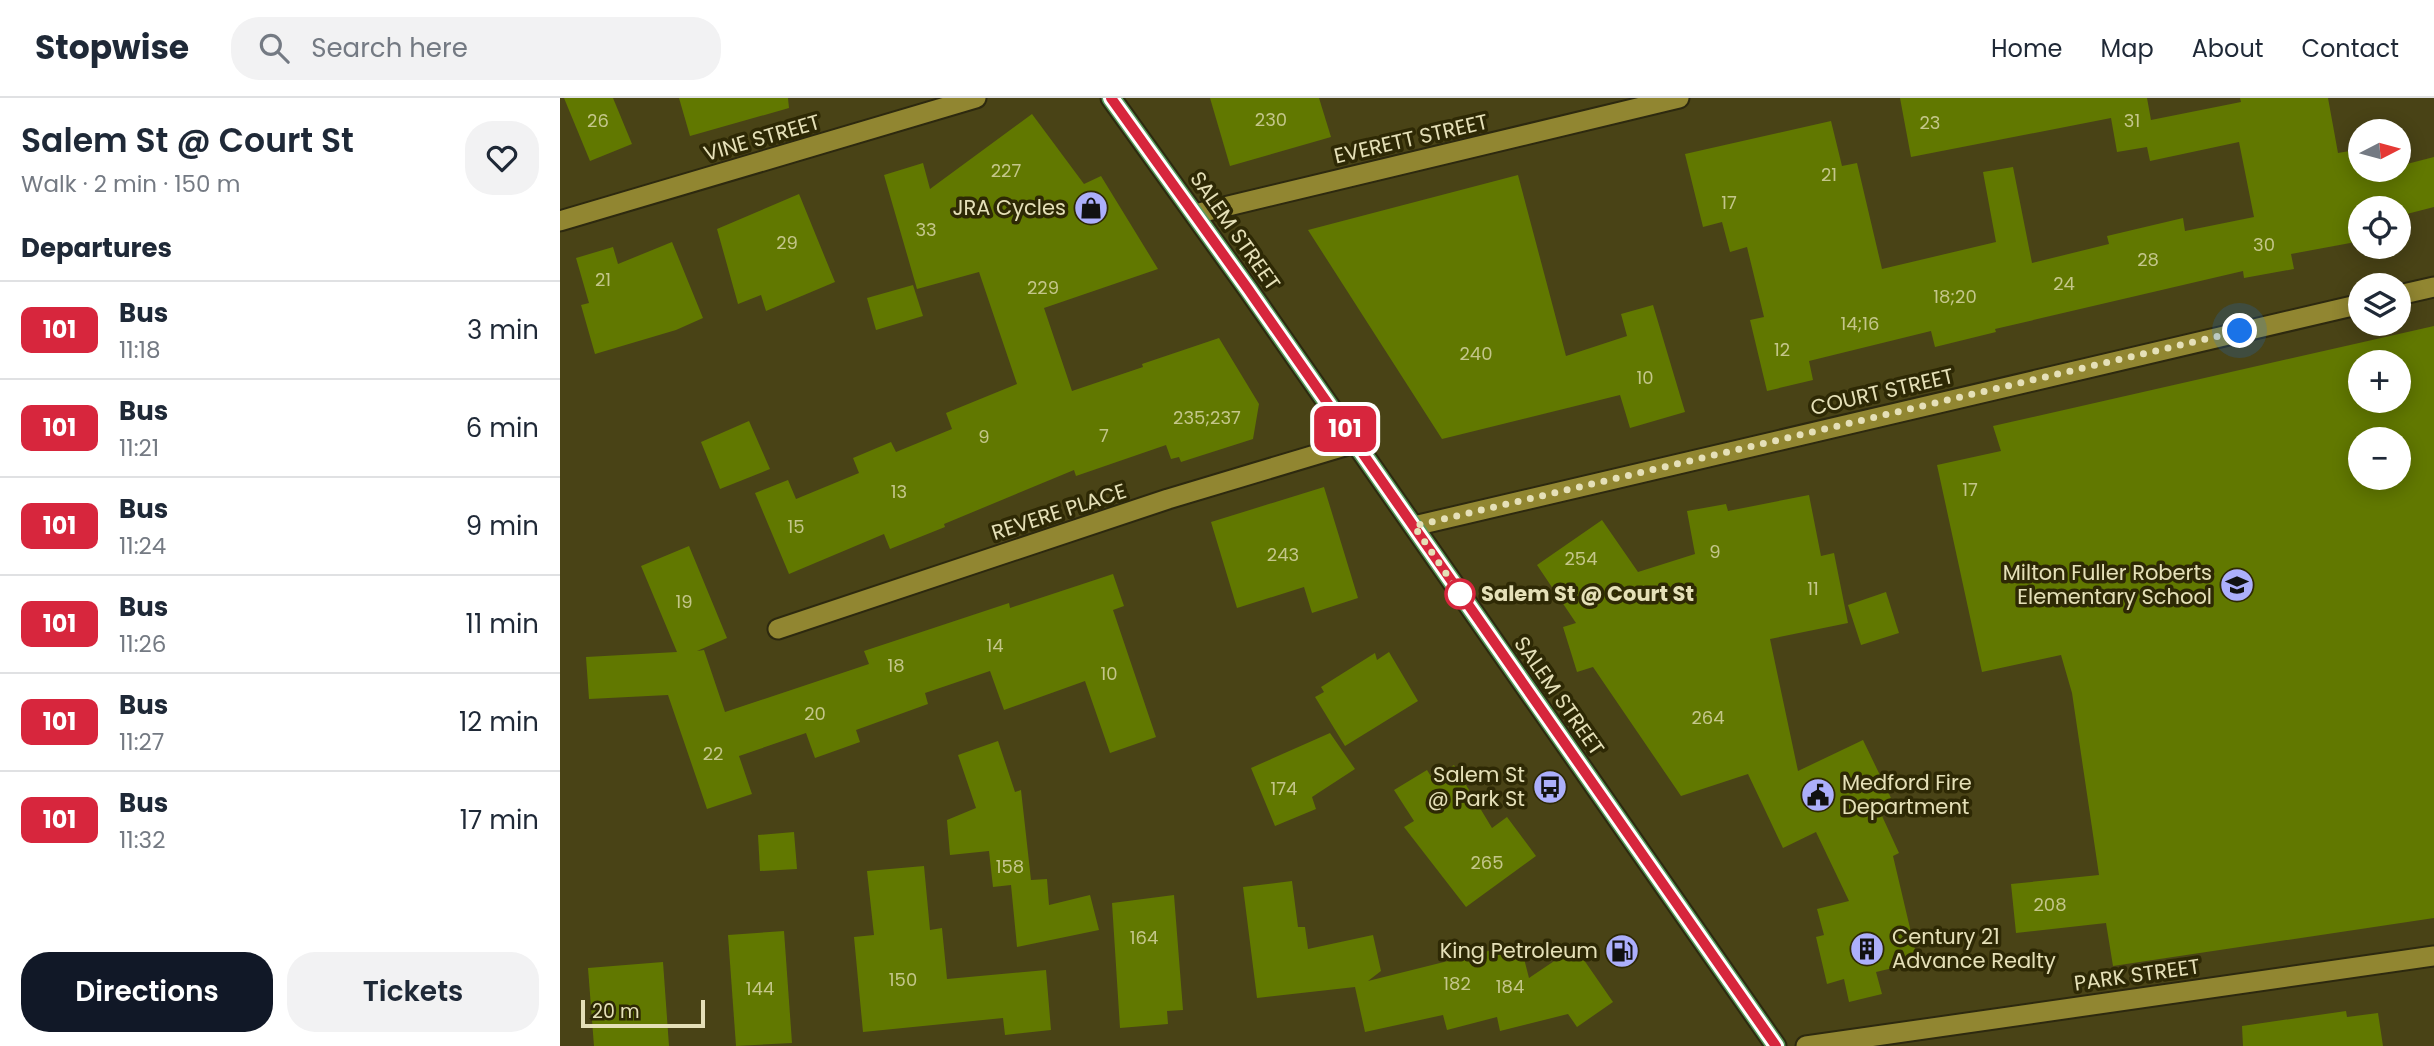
<!DOCTYPE html>
<html lang="en">
<head>
<meta charset="utf-8">
<style>
	:root { --surface:#fff; --page:#f2f2f3; --text:#1f2937; --muted:#747a83; --line:#e0e1e3; --accent:#111827 }
	body { margin:0; font-family:Poppins,sans-serif; background:var(--page); color:var(--text); height:100vh; display:flex; flex-direction:column; font-size:26px; white-space:nowrap }
	* { box-sizing:border-box; margin:0 }
	p { font-size:23px; color:var(--muted) }
	.icon { flex:none; width:38px; height:38px; fill:none; stroke:currentColor; stroke-width:2; stroke-linecap:round; stroke-linejoin:round }
	.map { position:relative; flex:1; overflow:hidden }
	.details { display:flex; flex-direction:column; background:var(--surface); width:560px }
	.details>* { flex:none }
	.badge { padding:0 14px; border-radius:10px; font-size:24px; line-height:46px }
	.needle { width:46px; rotate:84deg }
	.controls { position:absolute; left:1788px; top:21px; display:grid; gap:14px }
	.controls a { display:grid; place-items:center; width:63px; height:63px; border-radius:50%; background:var(--surface); box-shadow:0 4px 18px #0003; font-size:35px }
	.scale { position:absolute; left:21px; bottom:18px; width:124px; box-sizing:border-box; padding-left:7px; border:4px solid #e5e0b8; border-top:0; font-size:19px; line-height:24px; white-space:nowrap; color:#e5e0b8; -webkit-text-stroke:5px #2e2905; paint-order:stroke }
	.you { position:absolute; width:35px; height:35px; margin:-18px; border:5px solid #fff; border-radius:50%; background:#1a73e8; box-shadow:0 0 0 10px #1a73e833 }
	.map>.badge { position:absolute; translate:-50% -50%; box-shadow:0 0 0 4px #fff }
	h2 { padding:0 21px; font-size:26px; line-height:63px }
	.round { display:grid; place-items:center; flex:none; width:74px; height:74px; border-radius:28px; background:var(--page) }
	.head { display:flex; align-items:center; justify-content:space-between; height:119px; padding:0 21px }
	h1 { font-size:33px; font-weight:600; line-height:52px }
	.primary-button { display:flex; gap:14px; margin-top:auto; padding:14px 21px }
	.primary-button a { flex:1; height:80px; border-radius:28px; background:var(--accent); color:#fff; font-size:28px; font-weight:600; line-height:80px; text-align:center }
	.primary-button a+a { background:var(--page); color:var(--text) }
	ul { padding:0; list-style:none }
	li { display:flex; align-items:center; gap:21px; height:98px; padding:0 21px; border-top:2px solid var(--line) }
	li div { flex:1 }
	li b { display:block; font-size:26px }
	li em { font-style:normal }
	li .badge { min-width:77px; font-weight:700; text-align:center }
	header { display:flex; align-items:center; gap:42px; box-sizing:border-box; height:98px; padding:0 35px; background:var(--surface); border-bottom:2px solid var(--line) }
	header strong { font-size:33px }
	nav { display:flex; gap:38px; margin-inline-start:auto; font-size:24px }
	.search { width:490px; height:63px; background:var(--page); display:flex; align-items:center; gap:18px; box-sizing:border-box; padding:0 24px; border-radius:28px; color:var(--muted); font-size:26px }
	main { display:flex; flex:1; min-height:0 }
	.map>svg:first-child { display:block }
	.building { fill:#617800; fill-rule:evenodd }
	.lines { fill:none; stroke-linecap:round; stroke-linejoin:round }
	.minor-casing { stroke:#2d290f; stroke-width:23 }
	.tertiary-casing { stroke:#2d290f; stroke-width:23 }
	.primary-casing { stroke:#2d290f; stroke-width:23 }
	.minor { stroke:#918631; stroke-width:19 }
	.tertiary { stroke:#918631; stroke-width:19 }
	.primary { stroke:#599a5c; stroke-width:19 }
	.line-casing { stroke:#fff; stroke-width:16 }
	.line { stroke:#d7263d; stroke-width:10 }
	.walk { stroke:#e5e0b8; stroke-width:7; stroke-dasharray:0 12.6 }
	.stop-dot { fill:#fff; stroke:#d7263d; stroke-width:3.5 }
	.labels { text-anchor:middle; stroke-width:7; stroke-linejoin:round; paint-order:stroke }
	.number-label { font-size:18px; fill:#c4c68a }
	.street-label { font-size:21px; fill:#e5e0b8; stroke:#2e2905 }
	.poi-label { font-size:21px; fill:#e5e0b8; stroke:#2e2905; text-anchor:end }
	.stop-label { font-size:21px; font-weight:bold; fill:#e5e0b8; stroke:#2e2905; text-anchor:start }
</style>
</head>
<body>
<header>
<strong>Stopwise</strong>
<div class="search"><svg class="icon" aria-label="search" viewBox="0 0 24 24"><circle cx="10" cy="10" r="6"/><path d="M15 15l6 6"/></svg>Search here</div>
<nav><a>Home</a><a>Map</a><a>About</a><a>Contact</a></nav>
</header>
<main>
<section class="details">
<div class="head"><div><h1>Salem St @ Court St</h1><p>Walk · 2 min · 150 m</p></div><a class="round"><svg class="icon" aria-label="heart" viewBox="0 0 24 24"><path d="M12 20l-8-8c-3-5 5-10 8-4 3-6 11-1 8 4z"/></svg></a></div>
<h2>Departures</h2>
<ul>
<li><span class="badge" style="background:#d7263d;color:#fff">101</span><div><b>Bus</b><p>11:18</p></div><em>3 min</em></li>
<li><span class="badge" style="background:#d7263d;color:#fff">101</span><div><b>Bus</b><p>11:21</p></div><em>6 min</em></li>
<li><span class="badge" style="background:#d7263d;color:#fff">101</span><div><b>Bus</b><p>11:24</p></div><em>9 min</em></li>
<li><span class="badge" style="background:#d7263d;color:#fff">101</span><div><b>Bus</b><p>11:26</p></div><em>11 min</em></li>
<li><span class="badge" style="background:#d7263d;color:#fff">101</span><div><b>Bus</b><p>11:27</p></div><em>12 min</em></li>
<li><span class="badge" style="background:#d7263d;color:#fff">101</span><div><b>Bus</b><p>11:32</p></div><em>17 min</em></li>
</ul>
<div class="primary-button"><a>Directions</a><a>Tickets</a></div>
</section>
<div class="map">
<svg width="1874" height="948" viewBox="0 0 1874 948">
	<rect width="100%" height="100%" fill="#494316"/>
	<g class="building">
		<polygon points="4,0 53,0 72,46 30,63"/>
		<polygon points="119,0 228,0 229,10 130,38"/>
		<polygon points="650,0 759,0 771,39 670,68"/>
		<polygon points="1340,0 1587,0 1591,22 1681,4 1680,0 1768,0 1778,55 1801,51 1801,77 1823,72 1839,72 1839,68 1874,59 1874,109 1839,118 1839,110 1801,110 1801,143 1731,156 1734,171 1684,180 1683,173 1435,231 1436,234 1375,249 1371,233 1249,263 1253,282 1207,293 1190,222 1204,219 1187,149 1170,154 1162,124 1143,129 1125,56 1271,23 1282,68 1297,65 1322,171 1436,144 1423,74 1453,69 1472,165 1549,146 1547,138 1623,120 1625,133 1694,119 1679,44 1590,63 1587,49 1557,54 1551,20 1351,59"/>
		<polygon points="472,16 524,86 541,78 598,171 484,210 512,293 583,269 582,266 659,240 699,306 693,341 621,364 619,359 611,361 606,347 516,378 514,372 384,426 385,429 330,451 324,436 229,476 195,395 228,382 236,401 299,375 293,360 331,344 336,354 392,331 386,315 457,286 419,174 357,191 324,77 363,65 370,91"/>
		<polygon points="958,77 1006,258 1067,238 1061,216 1093,207 1125,314 1070,330 1060,297 882,341 748,132"/>
		<polygon points="239,96 275,184 206,213 201,197 178,206 157,131"/>
		<polygon points="112,144 143,220 116,232 35,256 21,207 29,205 16,160 53,149 58,166"/>
		<polygon points="353,187 363,218 316,232 307,200"/>
		<path d="M1874,228v592l-321,48 -7,-43 -90,10 -5,-49 88,-9 -27,-182 -11,-38 -79,17 -45,-207 64,-14 -8,-25zM1801,264h38v39h-38zM1801,341h38v39h-38z"/>
		<polygon points="189,323 210,371 160,391 141,344"/>
		<polygon points="764,389 798,500 752,515 744,489 677,510 651,424"/>
		<polygon points="1249,397 1261,458 1274,455 1288,525 1210,541 1238,673 1303,642 1331,700 1317,707 1339,755 1333,758 1358,864 1316,874 1322,896 1289,904 1284,881 1267,886 1256,839 1264,837 1257,811 1289,803 1256,734 1223,750 1188,676 1121,698 1033,569 1017,574 1003,529 1016,525 977,467 1042,422 1078,474 1135,456 1127,413 1166,406 1168,413"/>
		<polygon points="129,448 167,540 137,553 144,552 165,614 309,566 304,553 449,505 450,510 553,476 564,508 553,512 596,639 550,655 525,583 444,612 430,573 365,595 368,606 296,632 300,644 255,660 246,635 179,658 192,696 147,711 108,597 29,601 26,559 117,554 81,468"/>
		<polygon points="1326,494 1339,535 1301,547 1288,507"/>
		<polygon points="829,554 858,603 785,648 755,599 764,594 761,589 815,555 817,562"/>
		<polygon points="770,635 795,671 752,699 756,711 715,728 691,670"/>
		<polygon points="438,643 455,694 461,692 471,782 487,781 489,807 530,797 539,832 457,849 451,787 433,789 429,753 390,757 387,722 416,710 398,657"/>
		<polygon points="894,667 932,730 947,719 976,758 906,809 844,729 854,723 834,692 867,672 872,680"/>
		<polygon points="234,734 237,771 200,773 198,737"/>
		<polygon points="364,768 370,832 382,830 387,881 486,872 491,932 445,937 443,920 303,934 294,839 314,837 307,773"/>
		<polygon points="732,783 738,829 745,829 748,851 813,837 821,873 808,883 960,845 969,880 1015,849 1053,904 1017,929 1008,916 940,933 937,919 887,932 883,917 805,934 795,889 697,900 683,789"/>
		<polygon points="614,797 623,912 607,913 608,926 560,930 552,805"/>
		<polygon points="224,833 232,945 176,948 168,837"/>
		<polygon points="103,864 109,948 34,948 28,870"/>
		<polygon points="1786,913 1787,919 1818,915 1823,948 1683,948 1682,928"/>
	</g>
	<g class="lines">
		<g class="minor-casing">
			<g id="minor">
				<polyline points="635,116 1119,0"/>
				<polyline points="0,123 416,0"/>
				<polyline points="1839,197 1874,189"/>
				<polyline points="854,428 1801,206"/>
				<polyline points="218,531 608,401 795,345"/>
			</g>
		</g>
		<g class="tertiary-casing">
			<polyline id="tertiary" points="1246,948 1874,858"/>
		</g>
		<g class="primary-casing">
			<polyline id="primary" points="551,0 688,191 1216,948"/>
		</g>
		<use href="#minor" class="minor"/>
		<use href="#tertiary" class="tertiary"/>
		<use href="#primary" class="primary"/>
	</g>
	<g class="lines">
		<g class="line-casing">
			<polyline id="line" points="551,0 688,191 1216,948"/>
		</g>
		<use href="#line" class="line"/>
		<polyline class="walk" points="900,496 854,428 1680,233"/>
	</g>
	<defs>
		<g id="shop-disc" transform="scale(1.75)"><circle r="9.5" fill="#acaffb" stroke="#2e2905"/><path d="M-5-2.5h2.3a2.7 3.5 0 0 1 5.4 0H5L5.5 6h-11ZM-1.5-2.5h3a1.5 2.3 0 0 0-3 0Z" fill="#111"/></g>
		<g id="school-disc" transform="scale(1.75)"><circle r="9.5" fill="#acaffb" stroke="#2e2905"/><path d="M0-5L7-2L0 1L-7-2ZM-4 1L0 2.5L4 1V4Q0 6-4 4Z" fill="#111"/></g>
		<g id="bus-disc" transform="scale(1.75)"><circle r="9.5" fill="#acaffb" stroke="#2e2905"/><path d="M-5-6H5V4H4V6H2V4H-2V6H-4V4H-5ZM-3.5-4V0h7V-4ZM-3.5 1.2v1.5H-2V1.2ZM2 1.2v1.5H3.5V1.2Z" fill="#111"/></g>
		<g id="civic-disc" transform="scale(1.75)"><circle r="9.5" fill="#acaffb" stroke="#2e2905"/><path d="M-.6-6.5H3V-4.5H.6V-3L4-1V1h2V6H-6V1h2V-1L-.6-3ZM-1.2 2.5V6h2.4V2.5Z" fill="#111"/></g>
		<g id="building-disc" transform="scale(1.75)"><circle r="9.5" fill="#acaffb" stroke="#2e2905"/><path d="M-4-6H4V6H1V3H-1V6H-4ZM-2.5-4.3h1.7v1.8h-1.7ZM.8-4.3h1.7v1.8H.8ZM-2.5-1h1.7V.8h-1.7ZM.8-1h1.7V.8H.8Z" fill="#111"/></g>
		<g id="fuel-disc" transform="scale(1.75)"><circle r="9.5" fill="#acaffb" stroke="#2e2905"/><path d="M-5.5-6h7V0h2V4h1.3V-2.5L3-4.5l.8-.8L6-3V5H2.5V1h-1V6h-7ZM-4.2-4.7v3.2H.2V-4.7Z" fill="#111"/></g>
	</defs>
	<g fill-rule="evenodd">
		<use href="#shop-disc" x="531" y="110"/>
		<use href="#school-disc" x="1677" y="487"/>
		<use href="#bus-disc" x="990" y="689"/>
		<use href="#civic-disc" x="1258" y="697"/>
		<use href="#building-disc" x="1307" y="851"/>
		<use href="#fuel-disc" x="1062" y="853"/>
	</g>
	<circle class="stop-dot" cx="900" cy="496" r="14"/>
	<g class="labels">
		<g class="number-label">
			<text x="711" y="28">230</text>
			<text x="38" y="29">26</text>
			<text x="1572" y="29">31</text>
			<text x="1370" y="31">23</text>
			<text x="446" y="79">227</text>
			<text x="1269" y="83">21</text>
			<text x="1169" y="111">17</text>
			<text x="366" y="138">33</text>
			<text x="227" y="151">29</text>
			<text x="1704" y="153">30</text>
			<text x="1588" y="168">28</text>
			<text x="43" y="188">21</text>
			<text x="1504" y="192">24</text>
			<text x="483" y="196">229</text>
			<text x="1395" y="205">18;20</text>
			<text x="1300" y="232">14;16</text>
			<text x="1222" y="258">12</text>
			<text x="916" y="262">240</text>
			<text x="1085" y="286">10</text>
			<text x="647" y="326">235;237</text>
			<text x="544" y="344">7</text>
			<text x="424" y="345">9</text>
			<text x="1410" y="398">17</text>
			<text x="339" y="400">13</text>
			<text x="236" y="435">15</text>
			<text x="1155" y="460">9</text>
			<text x="723" y="463">243</text>
			<text x="1021" y="467">254</text>
			<text x="1253" y="497">11</text>
			<text x="124" y="510">19</text>
			<text x="435" y="554">14</text>
			<text x="336" y="574">18</text>
			<text x="549" y="582">10</text>
			<text x="255" y="622">20</text>
			<text x="1148" y="626">264</text>
			<text x="153" y="662">22</text>
			<text x="724" y="697">174</text>
			<text x="927" y="771">265</text>
			<text x="450" y="775">158</text>
			<text x="1490" y="813">208</text>
			<text x="584" y="846">164</text>
			<text x="343" y="888">150</text>
			<text x="897" y="892">182</text>
			<text x="950" y="895">184</text>
			<text x="200" y="897">144</text>
		</g>
		<g class="street-label">
			<text transform="translate(202 40) rotate(-16)" y="7">VINE STREET</text>
			<text transform="translate(851 41) rotate(-13)" y="7">EVERETT STREET</text>
			<text transform="translate(675 133) rotate(55)" y="7">SALEM STREET</text>
			<text transform="translate(1322 294) rotate(-13)" y="7">COURT STREET</text>
			<text transform="translate(499 414) rotate(-18)" y="7">REVERE PLACE</text>
			<text transform="translate(999 598) rotate(55)" y="7">SALEM STREET</text>
			<text transform="translate(1577 877) rotate(-8)" y="7">PARK STREET</text>
		</g>
		<g class="poi-label">
			<text x="506" y="117">JRA Cycles</text>
			<text x="1652" y="482">Milton Fuller Roberts<tspan x="1652" dy="24">Elementary School</tspan></text>
			<text x="965" y="684">Salem St<tspan x="965" dy="24">@ Park St</tspan></text>
			<text x="1282" y="692" text-anchor="start">Medford Fire<tspan x="1282" dy="24">Department</tspan></text>
			<text x="1332" y="846" text-anchor="start">Century 21<tspan x="1332" dy="24">Advance Realty</tspan></text>
			<text x="1038" y="860">King Petroleum</text>
		</g>
		<g class="stop-label">
			<text x="921" y="503">Salem St @ Court St</text>
		</g>
	</g>
</svg>
<div class="controls">
<a><svg class="needle" viewBox="-14 -14 28 28"><path d="M0-13l5 13h-10z" fill="#e53935"/><path d="M0 13l5-13h-10z" fill="#747a83"/></svg></a>
<a><svg class="icon" aria-label="locate" viewBox="0 0 24 24"><circle cx="12" cy="12" r="6"/><path d="M12 2v4M12 18v4M2 12h4M18 12h4"/></svg></a>
<a><svg class="icon" aria-label="layers" viewBox="0 0 24 24"><path d="M12 4l9 5-9 5-9-5zM3 14l9 5 9-5"/></svg></a>
<a>+</a>
<a>−</a>
</div>
<div class="scale">20 m</div>
<div class="you" style="left:1680px;top:233px"></div>
<b class="badge" style="left:785px;top:331px;background:#d7263d;color:#fff">101</b>
</div>
</main>
</body>
</html>
